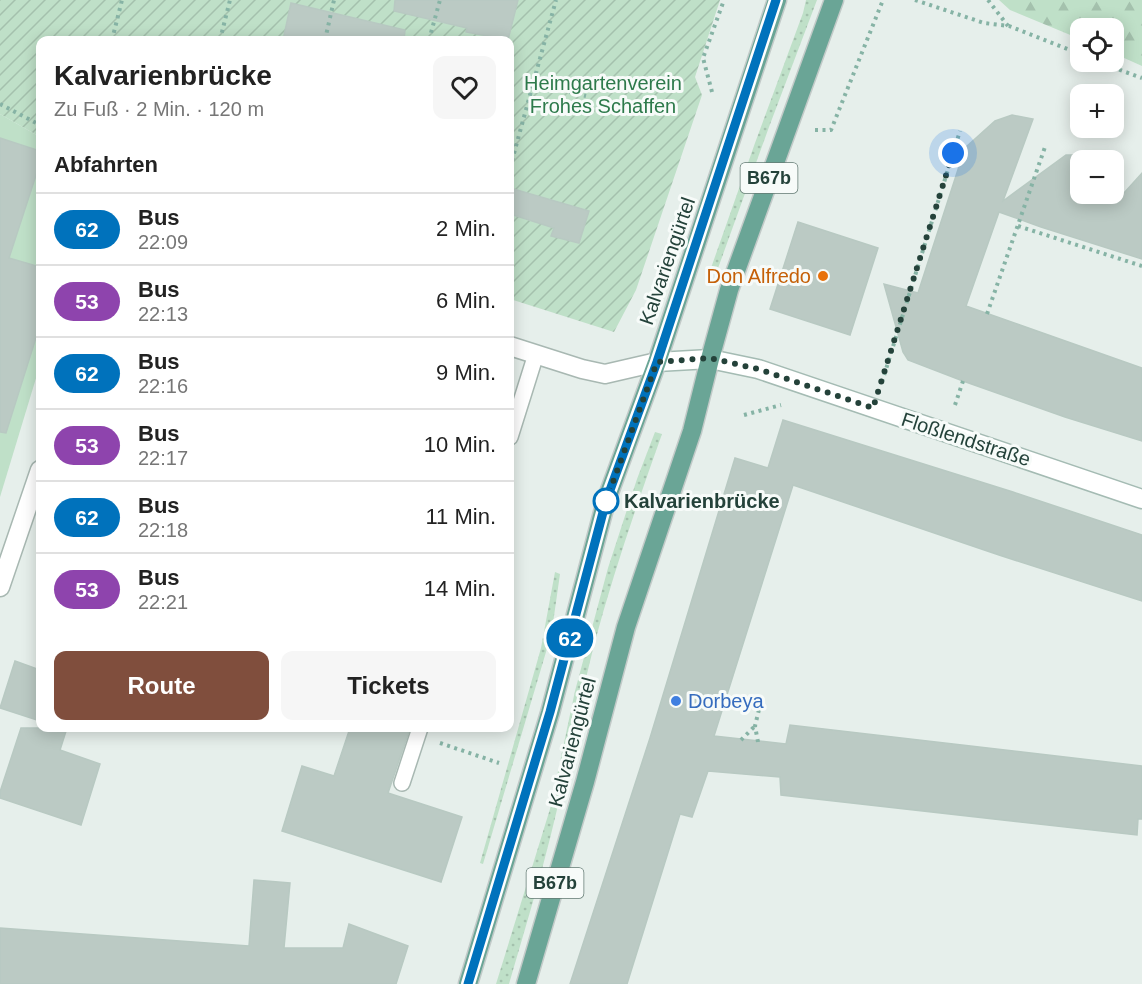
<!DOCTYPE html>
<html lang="de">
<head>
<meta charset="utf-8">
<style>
	:root { --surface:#fff; --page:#f6f6f6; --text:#222; --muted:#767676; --line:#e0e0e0; --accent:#804e3d }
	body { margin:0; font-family:Helvetica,sans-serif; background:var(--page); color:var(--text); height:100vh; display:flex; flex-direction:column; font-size:22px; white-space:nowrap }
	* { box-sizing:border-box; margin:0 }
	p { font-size:20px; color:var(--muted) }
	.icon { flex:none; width:33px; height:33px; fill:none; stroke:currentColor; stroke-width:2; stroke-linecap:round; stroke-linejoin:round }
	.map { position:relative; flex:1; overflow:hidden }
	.sheet { position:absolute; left:36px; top:36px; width:478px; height:696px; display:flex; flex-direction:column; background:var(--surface); border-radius:12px; box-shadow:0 3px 15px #0003 }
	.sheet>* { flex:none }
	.badge { padding:0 12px; border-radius:20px; font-size:21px; line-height:39px }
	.tools { position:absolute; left:1070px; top:18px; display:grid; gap:12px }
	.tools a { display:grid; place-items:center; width:54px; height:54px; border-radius:12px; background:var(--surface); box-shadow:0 3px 15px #0003; font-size:30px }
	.you { position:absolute; width:30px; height:30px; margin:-15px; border:4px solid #fff; border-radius:50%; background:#1a73e8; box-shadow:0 0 0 9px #1a73e833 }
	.map>.badge { position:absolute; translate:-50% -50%; box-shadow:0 0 0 3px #fff }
	h2 { padding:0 18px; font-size:22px; line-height:54px }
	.round { display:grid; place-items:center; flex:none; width:63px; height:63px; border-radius:12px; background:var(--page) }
	.overview { display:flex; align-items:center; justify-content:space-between; height:102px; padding:0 18px }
	h1 { font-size:28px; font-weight:700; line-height:45px }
	.primary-button { display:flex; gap:12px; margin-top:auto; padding:12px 18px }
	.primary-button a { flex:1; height:69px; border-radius:12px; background:var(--accent); color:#fff; font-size:24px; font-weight:700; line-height:69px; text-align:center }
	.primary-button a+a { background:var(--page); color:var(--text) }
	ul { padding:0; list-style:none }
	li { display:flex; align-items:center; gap:18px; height:72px; padding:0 18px; border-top:2px solid var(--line) }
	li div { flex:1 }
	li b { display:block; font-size:22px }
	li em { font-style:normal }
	li .badge { min-width:66px; font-weight:700; text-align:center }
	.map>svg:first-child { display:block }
	.grass { fill:url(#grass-dots) }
	.forest { fill:url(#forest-firs) }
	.garden { fill:url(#garden-furrows) }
	.pitch { fill:#bfe0c8 }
	.building { fill:#bbcac4; stroke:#b8c9c2; stroke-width:1.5 }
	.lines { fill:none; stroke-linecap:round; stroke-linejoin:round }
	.service-casing { stroke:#a8b8b2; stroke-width:18 }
	.minor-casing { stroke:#a8b8b2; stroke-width:21 }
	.secondary-casing { stroke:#a4bbb3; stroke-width:21 }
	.primary-casing { stroke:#c2cac8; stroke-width:21 }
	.path { stroke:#86b3a5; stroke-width:4; stroke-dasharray:3 4.5; stroke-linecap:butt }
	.service { stroke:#fff; stroke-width:15 }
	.minor { stroke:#fff; stroke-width:18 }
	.secondary { stroke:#fff; stroke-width:18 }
	.primary { stroke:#6aa596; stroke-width:18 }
	.line-casing { stroke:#fff; stroke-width:14 }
	.line { stroke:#0072bc; stroke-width:9 }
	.walk { stroke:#24423a; stroke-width:6; stroke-dasharray:0 10.8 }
	.food-dot { fill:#e8710a; stroke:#f7fbf9; stroke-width:2 }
	.stop-dot { fill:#fff; stroke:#0072bc; stroke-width:3 }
	.shop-dot { fill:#3f7fe0; stroke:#f7fbf9; stroke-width:2 }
	.labels { text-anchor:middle; stroke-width:6; stroke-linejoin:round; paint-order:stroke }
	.shield { fill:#f7fbf9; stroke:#637a73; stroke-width:1.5 }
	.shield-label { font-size:18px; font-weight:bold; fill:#24423a }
	.park-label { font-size:20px; fill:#2d7a4b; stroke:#f7fbf9 }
	.street-label { font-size:20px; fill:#24423a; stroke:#f7fbf9 }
	.food-label { font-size:20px; fill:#c56008; stroke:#f7fbf9; text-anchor:end }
	.stop-label { font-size:20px; font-weight:bold; fill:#24423a; stroke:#f7fbf9; text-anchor:start }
	.shop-label { font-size:20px; fill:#366cbe; stroke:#f7fbf9; text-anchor:start }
</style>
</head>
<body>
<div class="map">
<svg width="1142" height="984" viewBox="0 0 1142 984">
	<defs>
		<pattern id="grass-dots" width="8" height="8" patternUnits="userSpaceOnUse" patternTransform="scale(1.5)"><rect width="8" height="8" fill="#bfe0c8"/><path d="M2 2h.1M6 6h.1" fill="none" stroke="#a4c1ad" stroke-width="1.8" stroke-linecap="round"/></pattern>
		<pattern id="forest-firs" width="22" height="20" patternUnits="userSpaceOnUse" patternTransform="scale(1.5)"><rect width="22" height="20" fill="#bfe0c8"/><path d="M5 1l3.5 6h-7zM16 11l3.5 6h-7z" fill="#a4c1ad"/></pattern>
		<pattern id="garden-furrows" width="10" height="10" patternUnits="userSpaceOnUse" patternTransform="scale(1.5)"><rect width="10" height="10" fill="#bfe0c8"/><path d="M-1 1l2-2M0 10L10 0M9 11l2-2" fill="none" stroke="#a4c1ad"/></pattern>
	</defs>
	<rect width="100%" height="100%" fill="#e6efeb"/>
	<g class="grass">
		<polygon points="806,0 817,0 769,127 717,271 711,268 755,143 803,13"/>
		<path d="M655,432l7,2c-25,70 -49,140 -68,211 -12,47 -21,95 -32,142 -14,66 -34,132 -53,197h-13l54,-175 25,-118 33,-123 29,-89z"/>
		<polygon points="555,572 560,574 553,623 546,652 483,864 480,863 541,648"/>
	</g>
	<polygon class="forest" points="999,0 1142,0 1142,66 1113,53 1113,28 1080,28 1080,39 1010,10"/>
	<polygon class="garden" points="0,0 720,0 695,77 702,95 636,290 614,332 510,299 510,40 40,40 40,137 0,114"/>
	<polygon class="pitch" points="0,114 40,137 40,365 0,497"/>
	<g class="building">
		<polygon points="395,0 518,0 508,40 466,32 467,28 394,11"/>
		<polygon points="291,3 405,30 404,40 283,40"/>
		<polygon points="1012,115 1033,119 1003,201 1066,155 1078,155 1085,160 1080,160 1080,194 1113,194 1113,184 1124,193 1142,173 1142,259 1041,227 999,212 966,306 1142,368 1142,441 1065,417 963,381 908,360 903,352 884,284 918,293 965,148 995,121"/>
		<polygon points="0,138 40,151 40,163 9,258 40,267 40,325 6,433 0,432"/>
		<polygon points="510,188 589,211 579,243 551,236 554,228 510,214"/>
		<polygon points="798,222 878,248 850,335 770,309"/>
		<polygon points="783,420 1013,492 1142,535 1142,601 999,555 793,485 714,736 786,744 790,725 1142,766 1142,819 1138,819 1137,835 781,795 780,777 708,771 692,817 680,814 627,984 570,984 650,738 735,458 768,468"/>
		<polygon points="15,661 40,670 40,721 0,708"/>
		<polygon points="21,728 67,728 60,750 100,764 81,825 0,798 0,792"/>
		<polygon points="350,728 410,728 388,793 462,817 441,882 282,831 302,766 334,776"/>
		<polygon points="254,880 290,883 284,948 343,948 349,924 408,946 396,984 0,984 0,928 249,946"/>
	</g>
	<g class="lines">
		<g class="service-casing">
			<g id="service">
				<polyline points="510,437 536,354"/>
				<polyline points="402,783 420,728"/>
			</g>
		</g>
		<g class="minor-casing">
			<g id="minor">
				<polyline points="510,346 582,369 605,374 657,362"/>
				<polyline points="0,587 40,470"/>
			</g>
		</g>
		<g class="secondary-casing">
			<polyline id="secondary" points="657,362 710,359 758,369 1142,499"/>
		</g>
		<g class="primary-casing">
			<g id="primary">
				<polyline points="468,984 550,713 606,501 657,362 777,0"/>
				<polyline points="526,984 585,782 626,627 692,431 710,359 729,290 834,0"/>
			</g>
		</g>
		<g class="path">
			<polyline points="915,0 984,23 1009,26 1080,54"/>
			<polyline points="988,0 1008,26"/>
			<polyline points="112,40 122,0"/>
			<polyline points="220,40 230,0"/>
			<polyline points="325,40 334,0"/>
			<polyline points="429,40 440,0"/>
			<polyline points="1098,62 1142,78"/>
			<polyline points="533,83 586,96"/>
			<polyline points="712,92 703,58 724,0"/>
			<polyline points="0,104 40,125"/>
			<polyline points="815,130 831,130 883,0"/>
			<polyline points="510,168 556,0"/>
			<polyline points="1018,226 1142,266"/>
			<polyline points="987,314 1045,147"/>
			<polyline points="882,382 960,131"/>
			<polyline points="955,405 963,381"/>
			<polyline points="744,415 781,405"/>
			<polyline points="741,740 754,727"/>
			<polyline points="758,742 755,726 762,697"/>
			<polyline points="440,743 499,763"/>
		</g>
		<use href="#service" class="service"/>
		<use href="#minor" class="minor"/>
		<use href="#secondary" class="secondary"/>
		<use href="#primary" class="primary"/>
	</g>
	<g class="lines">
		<g class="line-casing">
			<polyline id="line" points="468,984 550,712 606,501 657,362 776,0"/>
		</g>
		<use href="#line" class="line"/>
		<polyline class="walk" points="606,501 657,362 710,358 758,369 873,408 953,153"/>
	</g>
	<circle class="food-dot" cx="823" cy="276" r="6"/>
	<circle class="stop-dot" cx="606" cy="501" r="12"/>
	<circle class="shop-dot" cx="676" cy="701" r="6"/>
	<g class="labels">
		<g class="shield">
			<rect x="740.5" y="163" width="57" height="30" rx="4.5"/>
			<rect x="526.5" y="868" width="57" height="30" rx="4.5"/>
		</g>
		<g class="shield-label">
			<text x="769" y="184">B67b</text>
			<text x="555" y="889">B67b</text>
		</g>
		<g class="park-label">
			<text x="603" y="90">Heimgartenverein<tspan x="603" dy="23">Frohes Schaffen</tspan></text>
		</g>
		<g class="street-label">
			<text transform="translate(667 261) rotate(-71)" y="7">Kalvariengürtel</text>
			<text transform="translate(966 439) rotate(18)" y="7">Floßlendstraße</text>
			<text transform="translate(572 742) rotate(-75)" y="7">Kalvariengürtel</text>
		</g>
		<g class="food-label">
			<text x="811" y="283">Don Alfredo</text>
		</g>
		<g class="stop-label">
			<text x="624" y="508">Kalvarienbrücke</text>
		</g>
		<g class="shop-label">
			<text x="688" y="708">Dorbeya</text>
		</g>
	</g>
</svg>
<div class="tools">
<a><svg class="icon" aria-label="locate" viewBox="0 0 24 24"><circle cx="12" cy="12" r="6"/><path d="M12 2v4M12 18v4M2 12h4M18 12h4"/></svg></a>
<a>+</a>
<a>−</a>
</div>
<div class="you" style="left:953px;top:153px"></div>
<b class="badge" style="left:570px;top:638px;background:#0072bc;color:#fff">62</b>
<section class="sheet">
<div class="overview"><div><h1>Kalvarienbrücke</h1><p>Zu Fuß · 2 Min. · 120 m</p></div><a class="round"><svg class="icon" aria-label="heart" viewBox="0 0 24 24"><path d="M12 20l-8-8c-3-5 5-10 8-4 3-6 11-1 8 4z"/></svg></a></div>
<h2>Abfahrten</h2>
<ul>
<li><span class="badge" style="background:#0072bc;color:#fff">62</span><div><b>Bus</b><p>22:09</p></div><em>2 Min.</em></li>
<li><span class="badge" style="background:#8e44ad;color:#fff">53</span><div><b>Bus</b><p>22:13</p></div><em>6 Min.</em></li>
<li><span class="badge" style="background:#0072bc;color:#fff">62</span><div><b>Bus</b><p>22:16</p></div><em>9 Min.</em></li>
<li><span class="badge" style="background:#8e44ad;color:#fff">53</span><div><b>Bus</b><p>22:17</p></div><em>10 Min.</em></li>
<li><span class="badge" style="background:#0072bc;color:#fff">62</span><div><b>Bus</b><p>22:18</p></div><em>11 Min.</em></li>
<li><span class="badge" style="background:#8e44ad;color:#fff">53</span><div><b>Bus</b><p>22:21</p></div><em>14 Min.</em></li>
</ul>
<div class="primary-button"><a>Route</a><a>Tickets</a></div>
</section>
</div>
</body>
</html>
